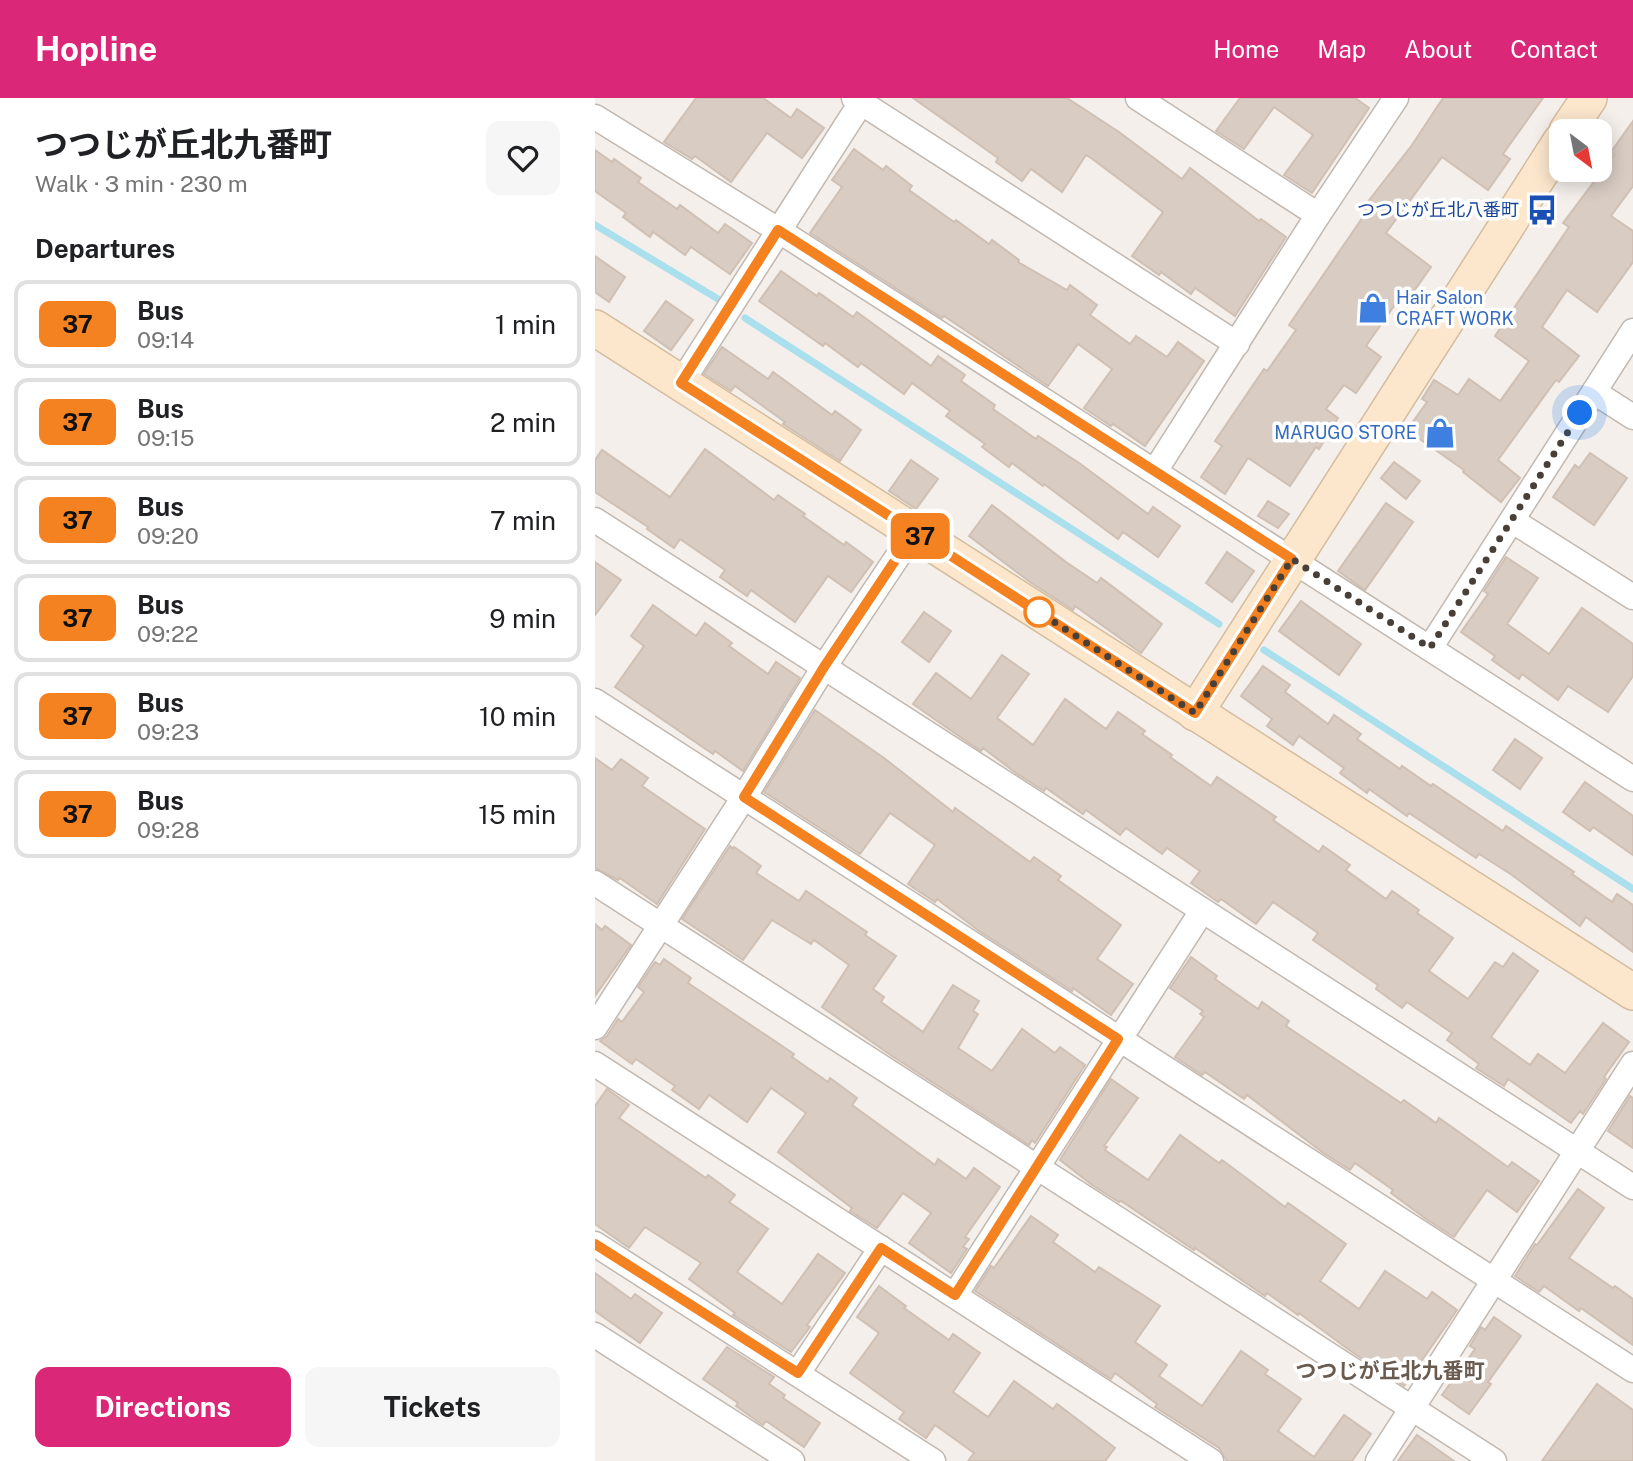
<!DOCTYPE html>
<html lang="en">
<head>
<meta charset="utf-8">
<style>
	:root { --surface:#fff; --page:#f6f6f6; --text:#202124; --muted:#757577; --line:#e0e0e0; --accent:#db2777 }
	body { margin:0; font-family:"Public Sans","Noto Sans JP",sans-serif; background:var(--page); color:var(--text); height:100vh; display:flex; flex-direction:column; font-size:26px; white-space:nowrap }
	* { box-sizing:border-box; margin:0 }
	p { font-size:23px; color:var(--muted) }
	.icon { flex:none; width:38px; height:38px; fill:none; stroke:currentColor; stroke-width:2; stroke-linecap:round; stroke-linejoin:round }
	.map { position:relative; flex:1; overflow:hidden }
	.details { display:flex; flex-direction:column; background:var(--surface); width:595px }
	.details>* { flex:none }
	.badge { padding:0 14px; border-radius:10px; font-size:24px; line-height:46px }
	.needle { width:46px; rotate:148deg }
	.buttons { position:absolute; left:954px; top:21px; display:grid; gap:14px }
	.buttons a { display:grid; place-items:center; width:63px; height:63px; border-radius:14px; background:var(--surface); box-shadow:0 4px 18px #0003; font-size:35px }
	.you { position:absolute; width:35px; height:35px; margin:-18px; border:5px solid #fff; border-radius:50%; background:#1a73e8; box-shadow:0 0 0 10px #1a73e833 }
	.map>.badge { position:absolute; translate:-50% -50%; box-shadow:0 0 0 4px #fff }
	h2 { padding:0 35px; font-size:26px; line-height:63px }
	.round { display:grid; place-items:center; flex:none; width:74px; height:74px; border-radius:14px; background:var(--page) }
	.summary { display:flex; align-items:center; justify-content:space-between; height:119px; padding:0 35px }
	h1 { font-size:33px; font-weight:700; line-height:52px }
	.action { display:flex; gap:14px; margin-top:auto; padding:14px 35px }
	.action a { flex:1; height:80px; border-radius:14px; background:var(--accent); color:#fff; font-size:28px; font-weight:700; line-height:80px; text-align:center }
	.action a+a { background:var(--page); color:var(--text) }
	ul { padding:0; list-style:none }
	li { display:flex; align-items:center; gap:21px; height:88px; margin:0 14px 10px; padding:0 21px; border:4px solid var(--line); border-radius:14px }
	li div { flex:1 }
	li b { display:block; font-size:26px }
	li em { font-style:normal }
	li .badge { min-width:77px; font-weight:700; text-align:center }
	header { display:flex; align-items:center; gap:42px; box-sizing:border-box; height:98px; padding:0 35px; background:var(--accent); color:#fff }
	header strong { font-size:33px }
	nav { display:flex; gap:38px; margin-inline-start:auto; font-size:24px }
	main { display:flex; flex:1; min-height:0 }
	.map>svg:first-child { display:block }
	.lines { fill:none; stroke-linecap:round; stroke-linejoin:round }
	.stream { stroke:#aadfed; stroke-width:7 }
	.building { fill:#d8ccc3; stroke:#d0c0b4; stroke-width:2 }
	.street-casing { stroke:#c2b8b0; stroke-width:27 }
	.secondary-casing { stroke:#d4bc9e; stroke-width:38 }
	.street { stroke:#fff; stroke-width:24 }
	.secondary { stroke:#fce7cd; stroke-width:35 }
	.line-casing { stroke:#fff; stroke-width:16 }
	.line { stroke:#f58220; stroke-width:10 }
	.walk { stroke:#483f38; stroke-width:7; stroke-dasharray:0 12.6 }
	.stop-dot { fill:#fff; stroke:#f58220; stroke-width:3.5 }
	.labels { text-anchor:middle; stroke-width:7; stroke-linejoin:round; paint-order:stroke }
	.transit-label { font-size:18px; fill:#164399; stroke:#fff; text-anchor:end }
	.shop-label { font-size:18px; fill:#366cbe; stroke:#fff; text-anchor:start }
	.quarter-label { font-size:21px; font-weight:bold; fill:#6a5b50; stroke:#fff }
</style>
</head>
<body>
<header>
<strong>Hopline</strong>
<nav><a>Home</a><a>Map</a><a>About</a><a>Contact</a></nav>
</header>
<main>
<section class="details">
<div class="summary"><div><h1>つつじが丘北九番町</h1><p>Walk · 3 min · 230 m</p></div><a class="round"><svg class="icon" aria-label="heart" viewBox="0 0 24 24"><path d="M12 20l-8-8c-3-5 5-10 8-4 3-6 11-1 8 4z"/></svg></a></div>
<h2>Departures</h2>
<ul>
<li><span class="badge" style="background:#f58220;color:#111">37</span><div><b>Bus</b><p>09:14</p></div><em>1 min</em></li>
<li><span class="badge" style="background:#f58220;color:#111">37</span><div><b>Bus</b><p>09:15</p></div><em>2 min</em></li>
<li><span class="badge" style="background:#f58220;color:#111">37</span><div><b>Bus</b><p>09:20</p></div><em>7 min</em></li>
<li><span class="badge" style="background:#f58220;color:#111">37</span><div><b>Bus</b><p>09:22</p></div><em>9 min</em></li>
<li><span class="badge" style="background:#f58220;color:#111">37</span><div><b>Bus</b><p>09:23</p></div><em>10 min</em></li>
<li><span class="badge" style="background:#f58220;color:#111">37</span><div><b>Bus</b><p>09:28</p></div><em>15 min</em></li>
</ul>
<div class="action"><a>Directions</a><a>Tickets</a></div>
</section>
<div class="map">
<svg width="1038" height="1363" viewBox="0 0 1038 1363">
	<rect width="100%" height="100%" fill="#f4efea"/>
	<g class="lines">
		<g class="stream">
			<polyline points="0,127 123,201"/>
			<polyline points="150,220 624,526"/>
			<polyline points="669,552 1038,791"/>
		</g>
	</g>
	<g class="building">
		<polygon points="101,0 168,0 196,20 202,11 229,30 207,60 172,35 136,84 100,58 97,61 69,44"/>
		<polygon points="318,0 472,0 524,34 587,81 595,70 664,123 666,121 691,139 640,218 600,190 596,196 566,174 564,177 537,158 568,114 496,60 491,57 467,94 436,71 427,83 401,64 403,60"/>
		<polygon points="645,0 760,0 774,10 717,95 689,77 718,37 679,9 649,51 621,33"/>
		<polygon points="848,0 948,0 908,56 915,61 893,92 847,59 791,135 836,169 814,200 808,195 771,248 786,259 761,295 749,287 731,311 743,320 724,351 721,349 695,388 653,360 630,396 606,379 627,348 620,343 669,271 672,273 701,232 694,227 772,113 768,110 817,47"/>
		<polygon points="1038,23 1038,88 1016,118 1038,133 1038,164 1002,214 972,192 947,229 984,258 964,284 961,282 903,362 925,380 906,404 868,374 869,372 812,332 832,304 827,301 839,282 863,297 874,281 905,303 934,263 900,238 974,129 968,125 1019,57 1016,54"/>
		<polygon points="259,51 288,72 291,68 317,88 314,92 359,124 361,122 394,146 397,142 424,162 423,164 472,192 475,187 502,207 495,217 535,246 541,238 572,259 583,244 609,263 550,348 518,326 516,328 489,310 517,271 483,246 453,288 349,218 347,220 215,135 247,89 237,82"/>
		<polygon points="0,52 17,64 19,61 46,80 43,84 82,111 85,107 123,135 130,126 157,145 135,176 96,149 90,157 58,134 55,139 28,119 31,115 0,93"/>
		<polygon points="0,158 30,179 14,204 0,194"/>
		<polygon points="186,173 222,198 224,195 258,219 262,214 336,268 343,258 370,277 366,283 400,307 398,311 441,341 443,338 484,365 553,416 558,409 585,428 563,459 528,434 523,441 449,386 448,388 417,365 414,369 387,349 390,346 351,318 355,313 317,285 309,296 266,265 263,269 230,245 228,248 164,203"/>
		<polygon points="71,203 98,222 76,252 49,233"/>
		<polygon points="127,249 173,281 178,274 237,317 240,313 266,332 245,363 188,326 190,324 140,288 136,293 109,276"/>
		<polygon points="110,351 179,402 183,397 210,416 208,418 249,447 251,444 278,464 256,494 233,478 200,524 156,492 152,498 125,479 130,472 85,441 79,450 52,431 53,429 0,394 0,362 7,352 75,399"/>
		<polygon points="995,355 1032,380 999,427 958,399 980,367 984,370"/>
		<polygon points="316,362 343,381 321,411 294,393"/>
		<polygon points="799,364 825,383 811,401 786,380"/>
		<polygon points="673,403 694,416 683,430 663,418"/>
		<polygon points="791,405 818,424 770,492 743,473"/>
		<polygon points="397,407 471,464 502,485 506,480 567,526 546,555 480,508 478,512 435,484 374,438"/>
		<polygon points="632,454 659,473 637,504 611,485"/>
		<polygon points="911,459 943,480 912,526 954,556 987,510 1038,546 1038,578 1013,614 973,588 963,602 927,576 924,581 897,562 900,558 866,534 893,496 889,493"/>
		<polygon points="0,464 26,482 0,517"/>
		<polygon points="706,503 766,546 744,577 684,533"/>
		<polygon points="58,507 101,538 110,525 137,545 134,548 173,576 181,564 205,580 148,673 120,653 118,656 20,589 49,548 36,538"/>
		<polygon points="329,514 356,533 334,564 307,544"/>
		<polygon points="407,557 434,576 402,620 438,647 470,601 511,631 523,614 550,633 547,636 577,657 575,659 616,688 622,679 681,719 678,722 724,754 728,748 755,767 751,772 791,801 797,793 824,812 822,815 858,840 834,873 873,901 900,864 908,869 918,855 943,873 896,939 935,967 943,956 970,975 1008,925 1034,944 1009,979 1011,981 988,1016 985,1013 976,1025 913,981 909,988 881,970 884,966 852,942 857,935 812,904 807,910 781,891 783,887 718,842 723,835 678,804 661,826 626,801 623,804 596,785 605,773 572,750 567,756 531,730 525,737 491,712 488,716 451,690 449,693 421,675 388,650 386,653 358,634 318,606 341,575 376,601"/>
		<polygon points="668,568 695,587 690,594 733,626 739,617 766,636 762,641 805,671 807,668 836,688 838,686 908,733 911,728 979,774 977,776 1017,804 1022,796 1038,807 1038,854 991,819 985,828 917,777 884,756 881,760 814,715 812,718 774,691 772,695 745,675 749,670 704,638 698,647 672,628 677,621 646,598"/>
		<polygon points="220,612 289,660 358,714 360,710 435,764 439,759 466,778 463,782 526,827 502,861 538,886 516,917 478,890 477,893 384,833 342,801 340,804 313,786 340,747 295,715 265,756 169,694"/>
		<polygon points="920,641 947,660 925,691 898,672"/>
		<polygon points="0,660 17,672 26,661 53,680 47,688 110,731 62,806 25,780 23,782 0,770"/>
		<polygon points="990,684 1038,718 1038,757 998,729 995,733 968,714"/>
		<polygon points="135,748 138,751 139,749 166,768 161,775 204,803 211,793 272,834 270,837 301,858 278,891 289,899 286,904 328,934 358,887 384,903 378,913 383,916 363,950 397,973 427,931 460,955 465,949 490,967 440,1045 437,1042 434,1047 297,958 227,909 254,867 219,842 216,846 177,822 148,862 87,821"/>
		<polygon points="0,826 7,832 10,828 36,847 0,898"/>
		<polygon points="596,859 622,878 620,881 663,911 667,904 694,923 691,928 806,1005 809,1002 841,1025 844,1020 913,1069 917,1064 944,1083 922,1114 892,1092 859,1139 831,1121 796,1095 798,1092 760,1065 755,1072 727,1054 652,997 649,1001 610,974 607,977 580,959 609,919 605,916 608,913 575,890"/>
		<polygon points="69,861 96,880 93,885 199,956 197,959 233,984 235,980 262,1000 257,1007 340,1067 343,1061 371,1081 379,1070 405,1089 370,1139 374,1141 368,1149 372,1151 356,1175 314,1145 336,1115 308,1095 282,1130 255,1113 257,1110 183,1054 211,1015 176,990 152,1024 114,997 104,1011 77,992 80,988 41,961 37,966 5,943 12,938 23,921 27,924 49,894 43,889 60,864 65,867"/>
		<polygon points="516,981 543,1000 509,1048 512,1049 510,1052 553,1082 585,1037 624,1065 627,1062 690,1109 693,1105 751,1146 725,1183 764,1211 790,1173 832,1201 837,1194 862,1212 809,1288 757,1254 704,1215 703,1217 672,1195 670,1198 600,1150 599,1152 526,1103 524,1104 497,1087 465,1062"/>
		<polygon points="12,991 34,1007 24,1020 111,1080 113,1077 140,1097 134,1104 173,1131 142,1174 187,1206 223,1156 250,1175 212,1227 215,1229 196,1254 138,1217 140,1215 94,1181 106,1165 50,1129 34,1150 0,1126 0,1008"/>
		<polygon points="1035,998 1038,1000 1038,1050 1013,1033"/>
		<polygon points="983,1091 1009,1110 974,1160 1018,1190 1020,1188 1038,1201 1038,1247 986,1210 984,1213 949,1188 944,1194 920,1178 940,1146 942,1147"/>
		<polygon points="436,1118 463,1137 458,1144 500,1174 504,1169 565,1208 540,1244 572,1267 564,1278 607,1308 646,1253 673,1272 670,1276 706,1301 683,1333 719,1359 749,1317 776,1336 757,1363 632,1363 624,1350 560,1309 562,1306 520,1275 516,1281 380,1193 396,1168 399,1170"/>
		<polygon points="0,1175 36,1201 40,1196 67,1215 45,1245 0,1213"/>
		<polygon points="284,1188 311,1208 309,1210 354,1242 358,1236 385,1255 358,1294 393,1319 419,1283 458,1311 462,1306 520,1350 510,1363 373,1363 379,1355 340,1327 331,1340 304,1321 309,1314 255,1275 284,1235 262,1219"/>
		<polygon points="899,1219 926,1238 893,1284 896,1286 874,1316 847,1297 880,1251 875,1248 886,1229 890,1232"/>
		<polygon points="132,1249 179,1279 174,1286 190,1297 188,1300 225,1325 209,1349 171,1323 168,1327 162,1323 141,1308 143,1305 108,1281"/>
		<polygon points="1002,1286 1038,1312 1038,1363 947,1363"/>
		<polygon points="822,1337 859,1363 803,1363"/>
	</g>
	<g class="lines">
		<g class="street-casing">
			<g id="street">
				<polyline points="259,0 642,246"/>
				<polyline points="543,0 723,117"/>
				<polyline points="0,19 183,132 1038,681"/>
				<polyline points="86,285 269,0"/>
				<polyline points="999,294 1038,319"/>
				<polyline points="560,373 723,117 801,0"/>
				<polyline points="0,422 1038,1089"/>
				<polyline points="918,423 1038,499"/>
				<polyline points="835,550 1038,233"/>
				<polyline points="0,603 1038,1272"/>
				<polyline points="0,785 899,1363"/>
				<polyline points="0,929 149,699 229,569 319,434"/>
				<polyline points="0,966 616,1363"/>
				<polyline points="0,1146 338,1363"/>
				<polyline points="360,1197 607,813"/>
				<polyline points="0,1237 197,1363"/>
				<polyline points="203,1275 286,1150"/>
				<polyline points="783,1363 1038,966"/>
			</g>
		</g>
		<g class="secondary-casing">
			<g id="secondary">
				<polyline points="972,33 994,0"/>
				<polyline points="0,230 1038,894"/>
				<polyline points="600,615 966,43"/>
			</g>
		</g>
		<use href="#street" class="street"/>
		<use href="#secondary" class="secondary"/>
	</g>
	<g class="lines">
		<g class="line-casing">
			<polyline id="line" points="0,1146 203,1275 286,1150 360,1197 523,941 149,699 229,569 319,434 600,615 697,461 183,132 86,285 296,419"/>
		</g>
		<use href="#line" class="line"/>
		<polyline class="walk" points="444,514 436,509 600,615 697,461 835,550 985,315"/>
	</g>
	<defs>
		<g id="bus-bare" transform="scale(2.415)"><path d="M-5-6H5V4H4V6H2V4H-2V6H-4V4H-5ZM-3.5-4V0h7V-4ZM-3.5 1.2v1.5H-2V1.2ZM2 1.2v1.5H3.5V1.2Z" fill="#1a4fb4" stroke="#fff" stroke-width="2.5" paint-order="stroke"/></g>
		<g id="shop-bare" transform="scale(2.415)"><path d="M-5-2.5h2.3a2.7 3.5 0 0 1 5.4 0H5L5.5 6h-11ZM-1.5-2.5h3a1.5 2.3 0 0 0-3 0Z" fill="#3f7fe0" stroke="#fff" stroke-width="2.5" paint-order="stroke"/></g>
	</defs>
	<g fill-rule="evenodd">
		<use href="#bus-bare" x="947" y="112"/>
		<use href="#shop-bare" x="778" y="210"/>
		<use href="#shop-bare" x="845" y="335"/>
	</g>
	<circle class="stop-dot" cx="444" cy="514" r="14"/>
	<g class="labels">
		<g class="transit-label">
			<text x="924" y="118">つつじが丘北八番町</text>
		</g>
		<g class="shop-label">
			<text x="801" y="206">Hair Salon<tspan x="801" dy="21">CRAFT WORK</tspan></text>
			<text x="822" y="341" text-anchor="end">MARUGO STORE</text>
		</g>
		<g class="quarter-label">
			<text x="795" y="1280">つつじが丘北九番町</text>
		</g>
	</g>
</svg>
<div class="buttons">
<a><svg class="needle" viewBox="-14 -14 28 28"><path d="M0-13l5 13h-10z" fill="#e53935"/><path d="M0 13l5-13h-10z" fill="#757577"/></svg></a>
</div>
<div class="you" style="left:985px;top:315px"></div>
<b class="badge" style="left:325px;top:438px;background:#f58220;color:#111">37</b>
</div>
</main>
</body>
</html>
